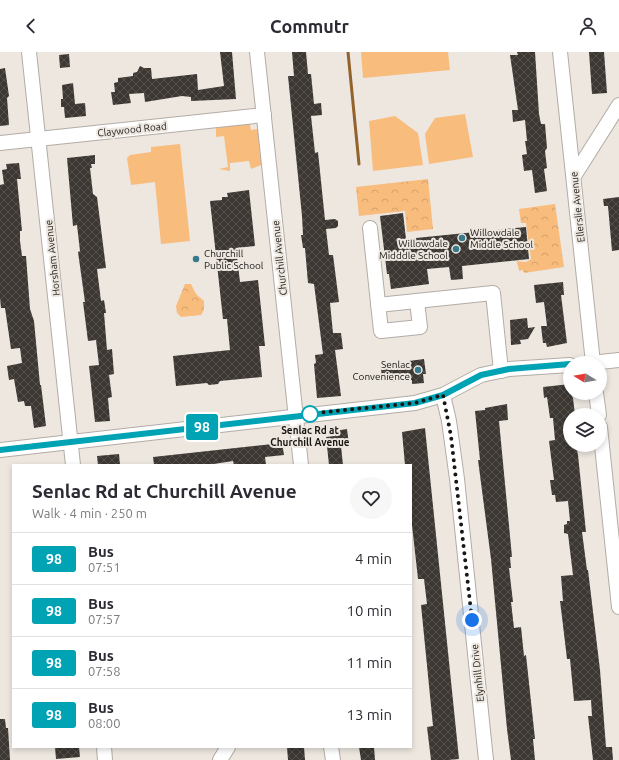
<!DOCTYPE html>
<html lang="en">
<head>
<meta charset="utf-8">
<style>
	:root { --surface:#fff; --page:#f7f7f7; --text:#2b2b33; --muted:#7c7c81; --line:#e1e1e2 }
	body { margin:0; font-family:Ubuntu,sans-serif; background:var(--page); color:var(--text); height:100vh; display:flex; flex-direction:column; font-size:15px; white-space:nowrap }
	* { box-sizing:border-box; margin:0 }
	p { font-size:13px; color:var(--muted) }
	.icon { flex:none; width:22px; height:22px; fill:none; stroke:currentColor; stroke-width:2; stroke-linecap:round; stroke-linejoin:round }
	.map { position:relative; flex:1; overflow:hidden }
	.details { position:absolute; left:12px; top:412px; width:400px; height:284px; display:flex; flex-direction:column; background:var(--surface); border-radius:0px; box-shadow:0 2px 6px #0003 }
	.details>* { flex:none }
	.badge { padding:0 8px; border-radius:3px; font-size:14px; line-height:26px }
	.needle { width:26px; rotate:281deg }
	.controls { position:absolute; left:563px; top:304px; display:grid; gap:8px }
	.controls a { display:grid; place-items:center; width:44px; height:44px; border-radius:50%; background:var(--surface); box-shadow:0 2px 6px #0003; font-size:20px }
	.you { position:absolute; width:20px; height:20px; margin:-10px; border:3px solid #fff; border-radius:50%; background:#1a73e8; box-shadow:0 0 0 6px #1a73e833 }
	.map>.badge { position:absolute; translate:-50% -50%; box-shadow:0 0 0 2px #fff }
	.round { display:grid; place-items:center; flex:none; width:42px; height:42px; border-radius:21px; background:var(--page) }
	.overview { display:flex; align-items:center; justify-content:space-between; height:68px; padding:0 20px }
	h1 { font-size:19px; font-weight:700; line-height:30px }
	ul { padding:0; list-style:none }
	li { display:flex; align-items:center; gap:12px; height:52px; padding:0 20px; border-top:1px solid var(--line) }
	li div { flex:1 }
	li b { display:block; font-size:15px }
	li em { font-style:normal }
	li .badge { min-width:44px; font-weight:700; text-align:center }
	header { display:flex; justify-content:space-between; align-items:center; height:52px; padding:0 20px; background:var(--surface); font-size:18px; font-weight:700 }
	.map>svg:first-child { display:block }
	.green { fill:#f8bc7c }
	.park { fill:url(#park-crowns) }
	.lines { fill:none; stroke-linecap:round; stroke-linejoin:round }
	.stream { stroke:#92632c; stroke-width:3 }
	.building { fill:url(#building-cross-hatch) }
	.minor-casing { stroke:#b3aca6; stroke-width:16 }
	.minor { stroke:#fff; stroke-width:14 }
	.line-casing { stroke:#fff; stroke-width:9 }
	.line { stroke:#00a3b4; stroke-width:6 }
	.walk { stroke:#191714; stroke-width:4; stroke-dasharray:0 7.2 }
	.poi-dot { fill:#377a8b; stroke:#ede7e0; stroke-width:1.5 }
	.stop-dot { fill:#fff; stroke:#00a3b4; stroke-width:2 }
	.labels { text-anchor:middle; stroke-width:4; stroke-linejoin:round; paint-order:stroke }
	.street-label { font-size:10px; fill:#191714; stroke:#ede7e0 }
	.poi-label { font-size:10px; fill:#191714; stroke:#ede7e0; text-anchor:start }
	.stop-label { font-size:10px; font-weight:bold; fill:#191714; stroke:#ede7e0 }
</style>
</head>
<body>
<header><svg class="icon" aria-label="back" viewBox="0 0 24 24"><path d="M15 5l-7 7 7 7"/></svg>Commutr<svg class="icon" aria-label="person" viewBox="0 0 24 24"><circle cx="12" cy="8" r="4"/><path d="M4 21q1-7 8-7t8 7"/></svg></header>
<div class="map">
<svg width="619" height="708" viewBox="0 0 619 708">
	<defs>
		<pattern id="park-crowns" width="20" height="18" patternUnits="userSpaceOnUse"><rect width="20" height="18" fill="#f8bc7c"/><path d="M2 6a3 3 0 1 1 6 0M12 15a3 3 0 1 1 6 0" fill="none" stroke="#d4a16a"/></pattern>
		<pattern id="building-cross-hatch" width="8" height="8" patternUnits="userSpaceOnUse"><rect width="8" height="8" fill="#3c3732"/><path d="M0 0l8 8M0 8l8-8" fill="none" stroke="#55514d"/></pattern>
	</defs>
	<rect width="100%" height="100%" fill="#ede7e0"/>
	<g class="green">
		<polygon points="361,0 448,0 450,18 363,26"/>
		<polygon points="465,62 473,105 429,112 425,82 435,66"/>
		<polygon points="395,64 418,81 423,113 373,119 369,69"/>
		<polygon points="245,72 250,72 251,78 258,77 262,110 261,113 251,117 249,109 230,111 230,119 219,117 228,115 224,84 216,85 216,76"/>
		<polygon points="180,92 190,189 161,192 155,130 131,133 127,106 130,103 151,100 151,95"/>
	</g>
	<g class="park">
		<polygon points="428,127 433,177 407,180 405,159 359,164 356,135"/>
		<polygon points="555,152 564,215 524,221 523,218 519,219 517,209 526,210 531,207 526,171 521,171 519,157"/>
		<polygon points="185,232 191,232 196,242 204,249 204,258 201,263 181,265 177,261 176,254"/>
	</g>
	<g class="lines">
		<polyline class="stream" points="348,0 359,112"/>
	</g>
	<g class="building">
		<polygon points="220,0 232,0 236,47 191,49 191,45 182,44 145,50 144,41 129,42 131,51 113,53 111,40 115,40 114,31 118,30 118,26 133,24 133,21 137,20 140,14 144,16 151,16 152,27 197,22 198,38 224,34"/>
		<polygon points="292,0 306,0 308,22 311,22 314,52 321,51 322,63 311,64 315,101 318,100 325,168 335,167 338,169 338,174 336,176 326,177 329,203 333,203 339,250 330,251 333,281 341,281 343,297 335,298 341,344 317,346 314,312 316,311 315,303 323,302 314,232 308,231 305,196 303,196 301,183 303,183 302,164 288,24 294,24"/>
		<polygon points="517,0 535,0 539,62 541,72 545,72 547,96 545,99 547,116 544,117 547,139 535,141 532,118 524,119 522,103 527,102 525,89 527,89 525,68 513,70 512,58 518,58 510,3 518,3"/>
		<polygon points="589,0 604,0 607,41 592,42"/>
		<polygon points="69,2 70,15 60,16 59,3"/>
		<polygon points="5,16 9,44 7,46 9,73 0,74 0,17"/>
		<polygon points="73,31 75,52 85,51 86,64 65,66 64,55 61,55 61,47 63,47 62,33"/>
		<polygon points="95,103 95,112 91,112 92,116 90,116 93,142 97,145 106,216 97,217 101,249 104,248 106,261 104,261 107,298 112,297 114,322 109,323 112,345 108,346 110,369 95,370 89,314 99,313 96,288 88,289 83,250 85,250 78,200 80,199 77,173 73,174 67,106"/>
		<polygon points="19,111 21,127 17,127 22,179 20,179 20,189 22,204 26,204 30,257 34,269 40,333 41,333 46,374 34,376 31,354 25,354 24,349 18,350 14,327 9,328 7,314 22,311 20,296 11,297 5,256 1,256 0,246 0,133 4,132 2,118 7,117 6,112"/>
		<polygon points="249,138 255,194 236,196 240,230 258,228 265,294 259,294 262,325 220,329 218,332 209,333 207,331 176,334 173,304 230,298 227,267 223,267 210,149 222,148 222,145 228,145 227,141"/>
		<polygon points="619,145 619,198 612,199 608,154 604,154 603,147"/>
		<polygon points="403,161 406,187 526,175 529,207 462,214 463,227 451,228 449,215 427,217 429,232 391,237 389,222 387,222 380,164"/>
		<polygon points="563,230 564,243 561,243 567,291 547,295 546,291 543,291 541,274 547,274 544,250 536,251 534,233"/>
		<polygon points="527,266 528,276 535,275 528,287 520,288 521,292 511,293 510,268"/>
		<polygon points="424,307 426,322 423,322 424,331 412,332 412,328 390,330 390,328 382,329 381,315 410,312 409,309"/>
		<polygon points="570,332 570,341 573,346 575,363 570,363 570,393 576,393 578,403 586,480 582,480 587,518 588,518 600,618 606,695 612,695 613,708 593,708 588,664 592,664 591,648 574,649 570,607 567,607 562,565 560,549 563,549 561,524 573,523 568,482 564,481 564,473 567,472 567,469 570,469 568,449 556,450 555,443 552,443 550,428 554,428 549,389 555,388 553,366 550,366 547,345 544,346 543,335"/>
		<polygon points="507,352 508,368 499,369 512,505 510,505 511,516 509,516 513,550 511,550 514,576 521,575 524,604 526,603 535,687 533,687 535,708 511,708 507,677 491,507 478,408 480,408 475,359 485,358 485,356"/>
		<polygon points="425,376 459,707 448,708 431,708 427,675 433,674 421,553 427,552 424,527 418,527 411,464 411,413 405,413 402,380"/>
		<polygon points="347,377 349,393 341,394 343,413 329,413 326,385 335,384 335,379"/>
		<polygon points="282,391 284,403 265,405 266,413 234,413 233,409 207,413 154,413 153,405"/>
		<polygon points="119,402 120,413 98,413 97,404"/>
		<polygon points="0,667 5,667 6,676 8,676 10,708 0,708"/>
		<polygon points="55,695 79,695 80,705 56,707"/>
		<polygon points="287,695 304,695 305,708 288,708"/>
		<polygon points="359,695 374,695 375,708 361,708"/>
	</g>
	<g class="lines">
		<g class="minor-casing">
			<g id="minor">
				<polyline points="29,0 73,413"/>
				<polyline points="257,0 301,413"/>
				<polyline points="560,0 593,311"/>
				<polyline points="0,91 264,63"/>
				<polyline points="574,124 619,53"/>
				<polyline points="370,176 381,279 420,275 417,249"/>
				<polyline points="378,253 493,241 501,319"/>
				<polyline points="591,311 619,308"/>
				<polyline points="596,341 599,363"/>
				<polyline points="443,343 449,369 457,427 486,708"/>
				<polyline points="600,375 619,555"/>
				<polyline points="0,398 415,351 443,343 481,323 509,317 570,313"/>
				<polyline points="104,695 105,708"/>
				<polyline points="331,695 333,708"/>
				<polyline points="220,708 228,695"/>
			</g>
		</g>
		<use href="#minor" class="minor"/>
	</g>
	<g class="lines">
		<g class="line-casing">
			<polyline id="line" points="0,398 415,351 443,343 481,323 509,317 570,312"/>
		</g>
		<use href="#line" class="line"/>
		<polyline class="walk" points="310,362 306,362 415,351 443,343 451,384 472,568"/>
	</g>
	<g class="poi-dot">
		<circle cx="462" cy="186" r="4"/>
		<circle cx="456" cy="197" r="4"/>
		<circle cx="196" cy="207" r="4"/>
		<circle cx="418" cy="318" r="4"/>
	</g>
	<circle class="stop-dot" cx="310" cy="362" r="8"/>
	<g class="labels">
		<g class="street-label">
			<text transform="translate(132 77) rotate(-6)" y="4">Claywood Road</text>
			<text transform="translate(577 155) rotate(-96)" y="4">Ellerslie Avenue</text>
			<text transform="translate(52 206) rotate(-96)" y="4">Horsham Avenue</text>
			<text transform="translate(279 206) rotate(-96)" y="4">Churchill Avenue</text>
			<text transform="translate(477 621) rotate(-96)" y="4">Elynhill Drive</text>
		</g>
		<g class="poi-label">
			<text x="470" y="184">Willowdale<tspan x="470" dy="12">Middle School</tspan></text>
			<text x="448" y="195" text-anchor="end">Willowdale<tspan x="448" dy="12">Midddle School</tspan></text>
			<text x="204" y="205">Churchill<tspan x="204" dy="12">Public School</tspan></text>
			<text x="410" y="316" text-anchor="end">Senlac<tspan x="410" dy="12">Convenience</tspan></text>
		</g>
		<g class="stop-label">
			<text x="310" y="382">Senlac Rd at<tspan x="310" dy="12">Churchill Avenue</tspan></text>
		</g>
	</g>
</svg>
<div class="controls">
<a><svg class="needle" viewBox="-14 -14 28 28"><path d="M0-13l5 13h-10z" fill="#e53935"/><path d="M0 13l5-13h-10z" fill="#7c7c81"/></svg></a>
<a><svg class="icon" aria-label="layers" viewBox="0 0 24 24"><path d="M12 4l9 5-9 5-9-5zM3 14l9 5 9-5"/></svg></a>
</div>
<div class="you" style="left:472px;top:568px"></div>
<b class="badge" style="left:202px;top:375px;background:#00a3b4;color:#fff">98</b>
<section class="details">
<div class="overview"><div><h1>Senlac Rd at Churchill Avenue</h1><p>Walk · 4 min · 250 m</p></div><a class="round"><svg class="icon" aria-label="heart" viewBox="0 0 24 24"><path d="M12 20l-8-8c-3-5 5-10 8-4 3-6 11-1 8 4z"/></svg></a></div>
<ul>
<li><span class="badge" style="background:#00a3b4;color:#fff">98</span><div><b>Bus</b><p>07:51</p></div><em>4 min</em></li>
<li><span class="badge" style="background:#00a3b4;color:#fff">98</span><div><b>Bus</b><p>07:57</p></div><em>10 min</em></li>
<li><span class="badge" style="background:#00a3b4;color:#fff">98</span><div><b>Bus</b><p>07:58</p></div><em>11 min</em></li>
<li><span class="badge" style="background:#00a3b4;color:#fff">98</span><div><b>Bus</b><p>08:00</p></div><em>13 min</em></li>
</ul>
</section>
</div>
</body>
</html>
